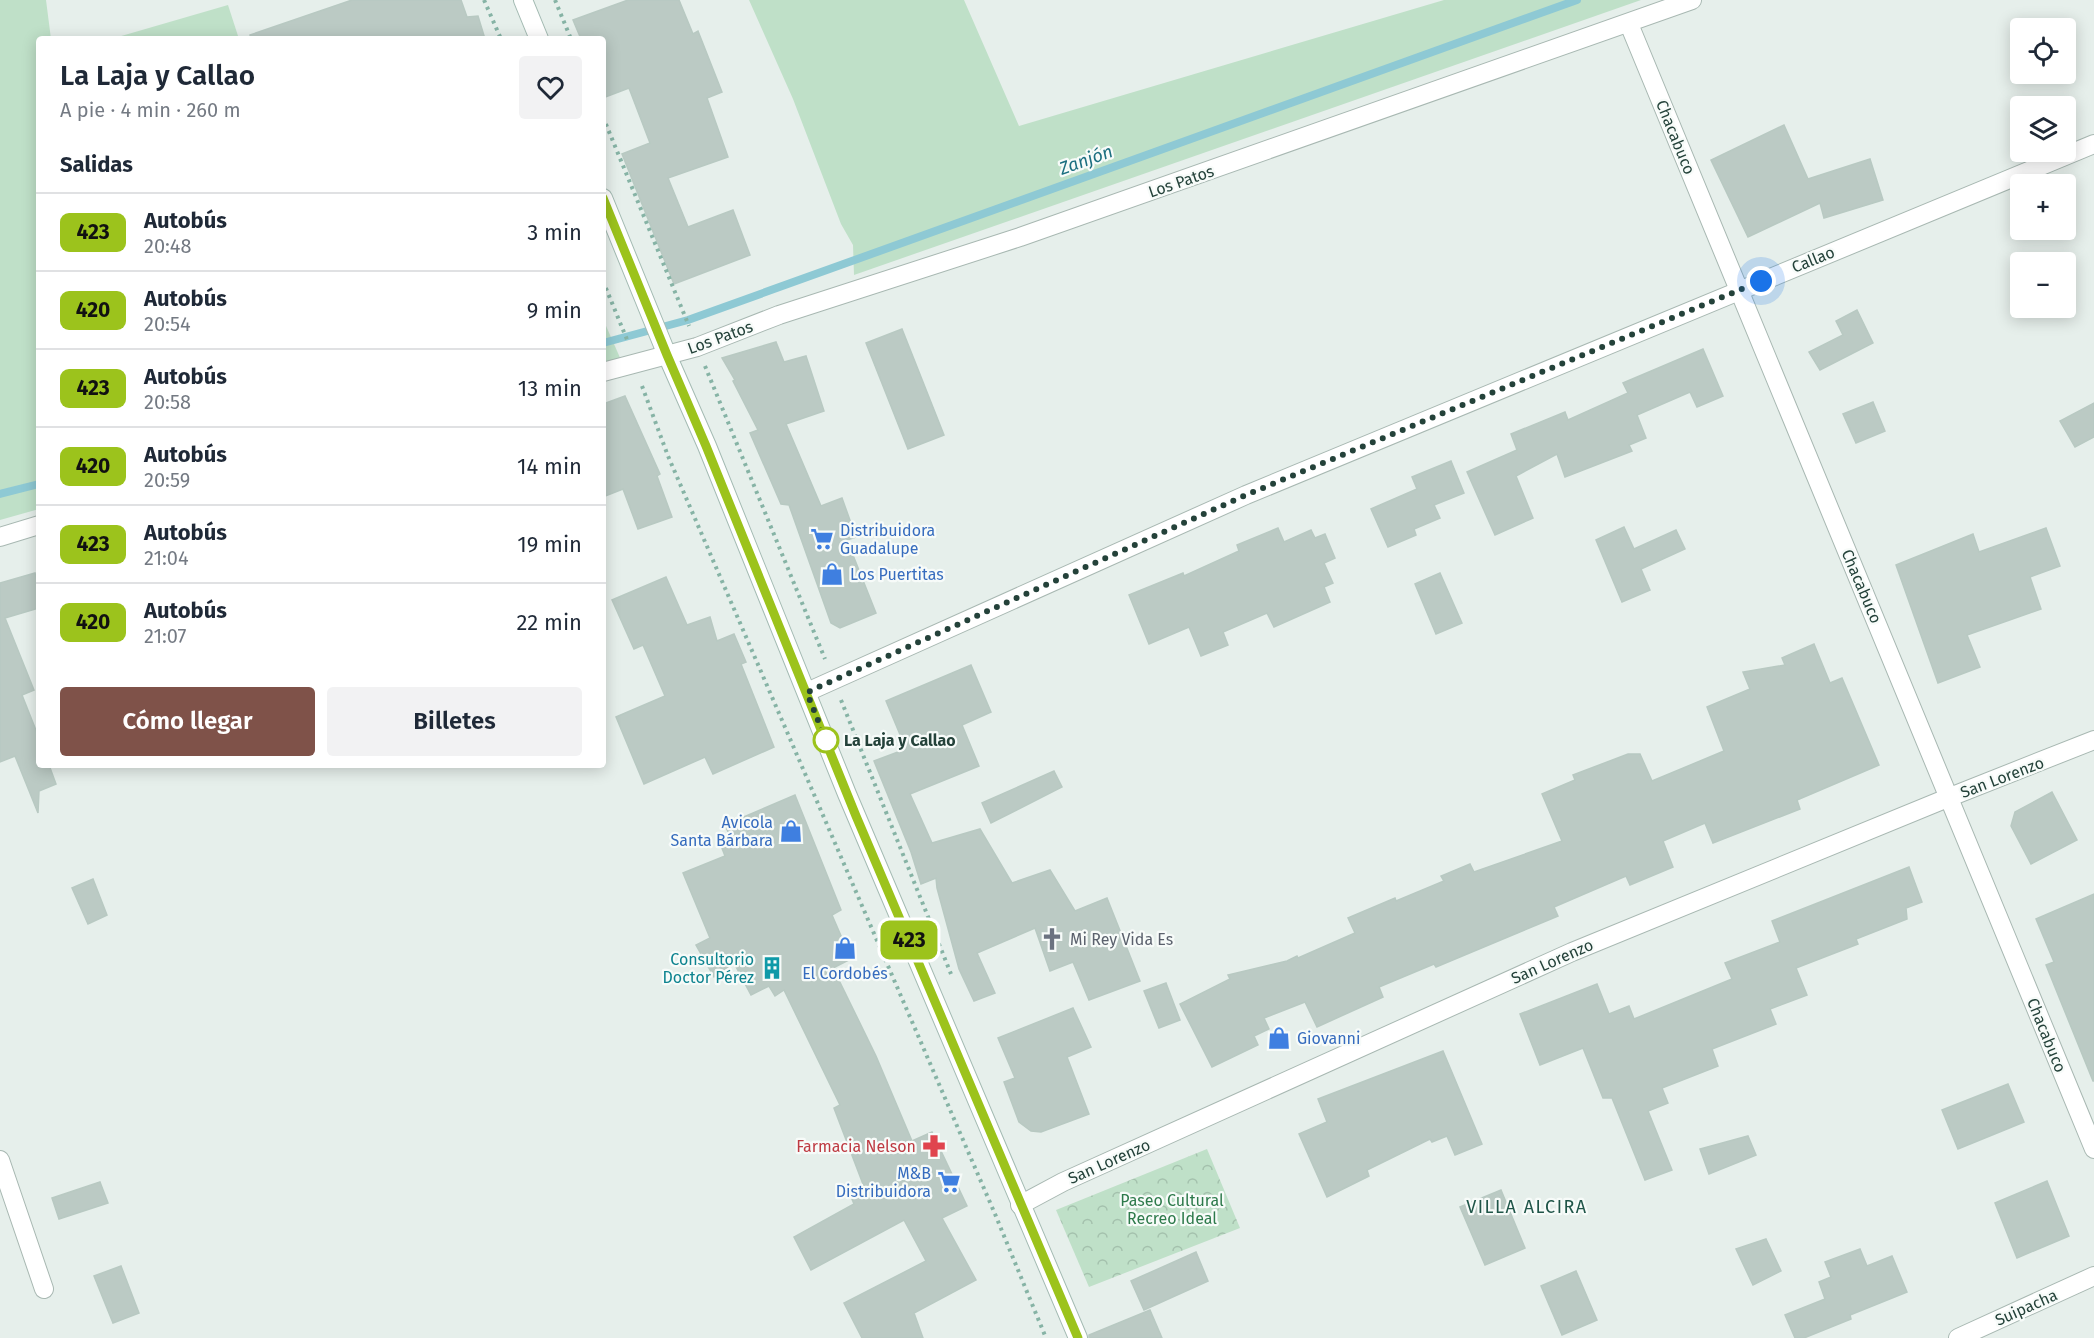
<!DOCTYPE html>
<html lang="es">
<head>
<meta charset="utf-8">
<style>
	:root { --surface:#fff; --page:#f2f2f3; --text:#1f2937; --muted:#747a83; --line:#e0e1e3; --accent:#7f5249 }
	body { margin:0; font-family:"Fira Sans",sans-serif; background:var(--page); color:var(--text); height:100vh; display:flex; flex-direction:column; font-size:22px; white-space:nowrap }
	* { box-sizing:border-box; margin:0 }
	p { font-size:20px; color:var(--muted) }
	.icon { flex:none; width:33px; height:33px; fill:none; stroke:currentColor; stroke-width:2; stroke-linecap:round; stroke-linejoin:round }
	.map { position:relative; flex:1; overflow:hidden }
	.sheet { position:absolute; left:36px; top:36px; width:570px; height:732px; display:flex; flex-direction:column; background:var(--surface); border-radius:6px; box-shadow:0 3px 15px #0003 }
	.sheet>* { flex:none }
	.badge { padding:0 12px; border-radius:9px; font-size:21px; line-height:39px }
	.tools { position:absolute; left:2010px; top:18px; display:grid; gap:12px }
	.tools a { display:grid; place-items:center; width:66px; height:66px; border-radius:6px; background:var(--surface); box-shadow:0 3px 15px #0003; font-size:30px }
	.you { position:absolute; width:30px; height:30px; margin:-15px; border:4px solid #fff; border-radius:50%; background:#1a73e8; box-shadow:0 0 0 9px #1a73e833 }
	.map>.badge { position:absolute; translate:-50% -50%; box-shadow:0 0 0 3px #fff }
	h2 { padding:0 24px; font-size:22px; line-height:54px }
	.round { display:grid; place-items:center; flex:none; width:63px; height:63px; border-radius:6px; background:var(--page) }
	.overview { display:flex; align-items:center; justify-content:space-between; height:102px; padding:0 24px }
	h1 { font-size:28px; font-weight:600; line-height:45px }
	.action { display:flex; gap:12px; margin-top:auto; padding:12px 24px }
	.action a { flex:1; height:69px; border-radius:6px; background:var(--accent); color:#fff; font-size:24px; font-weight:600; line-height:69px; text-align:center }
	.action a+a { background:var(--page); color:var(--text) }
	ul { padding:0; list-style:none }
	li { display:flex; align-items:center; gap:18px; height:78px; padding:0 24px; border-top:2px solid var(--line) }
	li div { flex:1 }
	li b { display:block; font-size:22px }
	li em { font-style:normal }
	li .badge { min-width:66px; font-weight:700; text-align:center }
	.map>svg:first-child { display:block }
	.grass { fill:#bfe0c8 }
	.park { fill:url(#park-crowns) }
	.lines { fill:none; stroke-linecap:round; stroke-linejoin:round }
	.stream { stroke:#8ec9d4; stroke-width:8 }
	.building { fill:#bbcac4; stroke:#b8c9c2; stroke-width:1.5 }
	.minor-casing { stroke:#a8b8b2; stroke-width:20 }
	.secondary-casing { stroke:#a4bbb3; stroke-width:20 }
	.path { stroke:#86b3a5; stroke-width:4; stroke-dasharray:3 4.5; stroke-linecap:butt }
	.minor { stroke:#fff; stroke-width:18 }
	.secondary { stroke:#fff; stroke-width:18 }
	.line-casing { stroke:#fff; stroke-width:14 }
	.line { stroke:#9cc31c; stroke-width:9 }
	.walk { stroke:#24423a; stroke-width:6; stroke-dasharray:0 10.8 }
	.stop-dot { fill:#fff; stroke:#9cc31c; stroke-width:3 }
	.labels { text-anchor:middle; stroke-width:4.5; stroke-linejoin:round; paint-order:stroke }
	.street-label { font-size:16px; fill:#24423a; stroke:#f7fbf9 }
	.shop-label { font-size:16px; fill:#366cbe; stroke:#f7fbf9; text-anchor:start }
	.stop-label { font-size:16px; font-weight:bold; fill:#24423a; stroke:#f7fbf9; text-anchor:start }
	.worship-label { font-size:16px; fill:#5b616d; stroke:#f7fbf9; text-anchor:start }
	.culture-label { font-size:16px; fill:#0d838f; stroke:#f7fbf9; text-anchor:end }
	.health-label { font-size:16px; fill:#be3a42; stroke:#f7fbf9; text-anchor:end }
	.park-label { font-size:16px; fill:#2d7a4b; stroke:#f7fbf9 }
	.water-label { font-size:18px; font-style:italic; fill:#1c6f80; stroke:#f7fbf9 }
	.neighbourhood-label { font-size:18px; letter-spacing:1.5px; fill:#1f5548; stroke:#f7fbf9 }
</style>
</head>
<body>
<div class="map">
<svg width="2094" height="1338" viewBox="0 0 2094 1338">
	<defs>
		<pattern id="park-crowns" width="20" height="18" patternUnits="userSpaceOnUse" patternTransform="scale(1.5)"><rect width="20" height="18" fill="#bfe0c8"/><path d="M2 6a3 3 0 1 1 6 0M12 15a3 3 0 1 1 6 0" fill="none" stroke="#a4c1ad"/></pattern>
	</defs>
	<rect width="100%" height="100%" fill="#e6efeb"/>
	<g class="grass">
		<polygon points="0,0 46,0 51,39 39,39 39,509 0,520"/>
		<polygon points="749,0 964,0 1019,126 1444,0 1641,0 854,275 853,245 841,224 793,99"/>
		<polygon points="228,5 239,39 111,39"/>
		<polygon points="603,319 621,360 603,363"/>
	</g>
	<polygon class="park" points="1207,1149 1240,1228 1089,1287 1056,1210"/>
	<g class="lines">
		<g class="stream">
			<polyline points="603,343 688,320 1577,0"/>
			<polyline points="0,494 39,484"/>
		</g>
	</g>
	<g class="building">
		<polygon points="352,0 461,0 467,17 478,16 485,39 251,39 250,35"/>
		<polygon points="628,0 679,0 693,34 698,31 722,92 707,98 728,157 668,178 688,227 733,210 750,255 674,284 622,154 650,143 629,88 603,98 603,39 581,39 573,20"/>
		<polygon points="1784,125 1808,179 1870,159 1883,200 1824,218 1820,203 1748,237 1711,160"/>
		<polygon points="1857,310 1873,343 1820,370 1809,352 1843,335 1836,321"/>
		<polygon points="902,329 944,435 908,449 866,343"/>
		<polygon points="776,342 784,362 806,356 824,411 786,424 821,506 842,498 856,537 847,540 876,613 840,628 831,623 789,505 781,504 750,433 758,430 733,381 735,380 722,358"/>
		<polygon points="1703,349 1723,396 1697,407 1690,392 1637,415 1646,438 1629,445 1632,451 1565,477 1557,454 1516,476 1533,518 1495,535 1467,472 1517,450 1511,434 1565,412 1568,420 1628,393 1623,383"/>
		<polygon points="625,396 660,474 657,476 672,517 638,529 623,489 603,497 603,404"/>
		<polygon points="1873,402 1885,431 1856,443 1843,414"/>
		<polygon points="2094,403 2094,437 2075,447 2060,421"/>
		<polygon points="1451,461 1464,493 1434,505 1440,518 1414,529 1416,535 1388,547 1371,509 1417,489 1412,477"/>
		<polygon points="1624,527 1634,549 1676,530 1685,549 1641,569 1650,590 1622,602 1596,540"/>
		<polygon points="1278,528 1284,542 1311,530 1315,538 1325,534 1335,558 1324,563 1333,583 1324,587 1330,602 1274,627 1267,613 1223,632 1228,645 1201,656 1189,627 1149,644 1129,595 1183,573 1184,576 1239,551 1237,545"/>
		<polygon points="2046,528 2060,566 2030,577 2041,609 1967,635 1980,667 1938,683 1896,565 1973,534 1979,552"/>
		<polygon points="35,573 39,588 39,608 5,618 34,690 22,695 39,738 39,765 49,765 56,784 39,791 38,813 15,756 0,762 0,583"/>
		<polygon points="1440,573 1462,623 1436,634 1415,584"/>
		<polygon points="666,577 687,625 710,617 717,641 734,634 746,662 741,664 774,747 713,774 705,757 644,784 616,717 665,696 643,645 634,649 612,600"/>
		<polygon points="1814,644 1830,683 1842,678 1879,765 1797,800 1800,809 1713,843 1705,823 1663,841 1673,867 1630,885 1626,876 1554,907 1558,916 1436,967 1434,964 1379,987 1383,997 1317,1027 1305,1002 1264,1018 1269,1029 1254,1036 1258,1045 1212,1067 1180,1004 1230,979 1228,975 1287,961 1297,956 1298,958 1355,933 1348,918 1395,898 1396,901 1444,881 1441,876 1470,864 1474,872 1562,841 1542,794 1575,780 1573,775 1628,754 1640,754 1652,781 1724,751 1707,707 1750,689 1743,672 1785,665 1782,658"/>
		<polygon points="971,665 991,712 962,725 979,766 910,794 932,843 980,829 1012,883 1050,870 1075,911 1107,898 1140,981 1089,1000 1073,962 1050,971 1035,928 977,953 995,993 974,1001 959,969 937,888 936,878 921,884 911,852 874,761 906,749 886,701"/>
		<polygon points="1054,771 1062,787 991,823 982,803"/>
		<polygon points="2052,792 2077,840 2031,864 2011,826 2015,812"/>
		<polygon points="795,795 841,910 832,915 851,959 833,968 876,1056 912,1141 932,1132 967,1206 942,1218 976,1280 914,1313 923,1338 862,1338 844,1303 926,1261 904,1220 811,1270 794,1237 854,1204 852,1199 866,1192 834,1108 840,1105 784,990 775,996 769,986 751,995 734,963 714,977 696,945 710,938 683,873 725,856 718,838 729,834 725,825"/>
		<polygon points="1909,867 1922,902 1906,908 1907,919 1856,939 1858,944 1796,968 1807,995 1770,1009 1776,1024 1712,1049 1718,1066 1662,1088 1668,1103 1648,1111 1672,1170 1645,1180 1612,1098 1603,1098 1583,1048 1540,1065 1520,1014 1597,984 1609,1014 1629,1006 1634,1019 1732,979 1725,963 1780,942 1772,921"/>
		<polygon points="93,879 107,915 88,924 72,888"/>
		<polygon points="2094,894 2094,1081 2093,1081 2046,965 2054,962 2036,919"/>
		<polygon points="1166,983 1180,1020 1159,1028 1144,991"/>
		<polygon points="1073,1008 1091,1047 1067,1057 1089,1114 1041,1132 1031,1131 1019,1122 1004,1082 1015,1078 998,1038"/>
		<polygon points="1443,1051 1482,1144 1455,1155 1447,1136 1432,1142 1430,1139 1367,1170 1369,1176 1327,1197 1299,1134 1327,1122 1318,1099"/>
		<polygon points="2008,1084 2024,1122 1958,1149 1942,1110"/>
		<polygon points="1748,1136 1756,1155 1709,1174 1700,1149"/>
		<polygon points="2047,1181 2069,1236 2017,1258 1995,1203"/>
		<polygon points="100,1182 108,1203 59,1219 52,1198"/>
		<polygon points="1501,1190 1525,1248 1485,1265 1460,1207"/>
		<polygon points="1766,1239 1781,1271 1753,1285 1736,1249"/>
		<polygon points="1860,1249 1867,1266 1892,1256 1907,1292 1850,1315 1851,1319 1804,1338 1795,1338 1785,1315 1825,1299 1819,1282 1831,1277 1825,1262"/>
		<polygon points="1196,1252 1208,1281 1144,1310 1131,1281"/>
		<polygon points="121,1266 139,1313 113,1323 94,1276"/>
		<polygon points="1576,1271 1597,1320 1562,1335 1541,1286"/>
		<polygon points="1150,1310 1162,1338 1089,1338 1089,1335"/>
	</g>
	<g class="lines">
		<g class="minor-casing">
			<g id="minor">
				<polyline points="1629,24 2094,1149"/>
				<polyline points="603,372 697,347 779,315 1020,237 1692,0"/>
				<polyline points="0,537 39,525"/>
				<polyline points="807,692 1246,495 2094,144"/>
				<polyline points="0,1160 44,1289"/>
				<polyline points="1020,1205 1063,1182 1572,952 1950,797 2094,740"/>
				<polyline points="1958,1338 2094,1276"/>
			</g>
		</g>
		<g class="secondary-casing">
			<g id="secondary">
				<polyline points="523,0 539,39"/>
				<polyline points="603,198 667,355 707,446 847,794 1078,1338"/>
			</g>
		</g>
		<g class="path">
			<polyline points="484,0 501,39"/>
			<polyline points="555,0 571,39"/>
			<polyline points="603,117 689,326"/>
			<polyline points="603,281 628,342"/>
			<polyline points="705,366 825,659"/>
			<polyline points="642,386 668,456 995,1214 1046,1338"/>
			<polyline points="841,700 951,974"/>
		</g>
		<use href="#minor" class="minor"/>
		<use href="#secondary" class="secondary"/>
	</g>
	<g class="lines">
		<g class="line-casing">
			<polyline id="line" points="603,198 667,355 706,446 856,816 1078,1338"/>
		</g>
		<use href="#line" class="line"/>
		<polyline class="walk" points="826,740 807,693 812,690 1246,495 1761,281"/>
	</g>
	<defs>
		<g id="supermarket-bare" transform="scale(1.8)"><path d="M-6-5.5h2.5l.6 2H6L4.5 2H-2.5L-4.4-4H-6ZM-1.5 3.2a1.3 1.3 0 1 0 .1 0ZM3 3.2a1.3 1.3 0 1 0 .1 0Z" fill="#3f7fe0" stroke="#f7fbf9" stroke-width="2.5" paint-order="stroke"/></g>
		<g id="shop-bare" transform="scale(1.8)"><path d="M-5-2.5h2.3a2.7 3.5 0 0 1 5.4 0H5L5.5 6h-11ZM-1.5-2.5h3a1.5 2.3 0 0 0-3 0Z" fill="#3f7fe0" stroke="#f7fbf9" stroke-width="2.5" paint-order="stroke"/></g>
		<g id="church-bare" transform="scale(1.8)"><path d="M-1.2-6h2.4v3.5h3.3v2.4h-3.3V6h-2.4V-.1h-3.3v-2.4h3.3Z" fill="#6b7280" stroke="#f7fbf9" stroke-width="2.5" paint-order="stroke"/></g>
		<g id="building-bare" transform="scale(1.8)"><path d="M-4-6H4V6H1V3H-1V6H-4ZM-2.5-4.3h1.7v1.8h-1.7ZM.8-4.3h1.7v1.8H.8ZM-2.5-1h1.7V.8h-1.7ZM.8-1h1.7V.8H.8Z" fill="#0f9aa8" stroke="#f7fbf9" stroke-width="2.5" paint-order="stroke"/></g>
		<g id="pharmacy-bare" transform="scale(1.8)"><path d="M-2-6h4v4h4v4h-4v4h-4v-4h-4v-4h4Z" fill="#e0444e" stroke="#f7fbf9" stroke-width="2.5" paint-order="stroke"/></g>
	</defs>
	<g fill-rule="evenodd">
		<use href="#supermarket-bare" x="822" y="539"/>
		<use href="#shop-bare" x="832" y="574"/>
		<use href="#shop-bare" x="791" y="831"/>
		<use href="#church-bare" x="1052" y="939"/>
		<use href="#shop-bare" x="845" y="948"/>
		<use href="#building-bare" x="772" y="968"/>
		<use href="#shop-bare" x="1279" y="1038"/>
		<use href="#pharmacy-bare" x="934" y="1146"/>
		<use href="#supermarket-bare" x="949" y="1182"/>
	</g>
	<circle class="stop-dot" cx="826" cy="740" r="12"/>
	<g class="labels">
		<g class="street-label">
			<text transform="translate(1676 137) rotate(68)" y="6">Chacabuco</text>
			<text transform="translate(1181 181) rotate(-19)" y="6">Los Patos</text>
			<text transform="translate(1813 259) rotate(-22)" y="6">Callao</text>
			<text transform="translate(720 337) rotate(-20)" y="6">Los Patos</text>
			<text transform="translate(1862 586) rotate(67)" y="6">Chacabuco</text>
			<text transform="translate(2002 777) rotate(-21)" y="6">San Lorenzo</text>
			<text transform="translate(1552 961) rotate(-24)" y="6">San Lorenzo</text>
			<text transform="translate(2047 1035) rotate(68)" y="6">Chacabuco</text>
			<text transform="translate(1109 1161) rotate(-24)" y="6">San Lorenzo</text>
			<text transform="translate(2026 1307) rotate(-24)" y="6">Suipacha</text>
		</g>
		<g class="shop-label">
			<text x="840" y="536">Distribuidora<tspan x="840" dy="18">Guadalupe</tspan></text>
			<text x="850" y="580">Los Puertitas</text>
			<text x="773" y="828" text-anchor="end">Avicola<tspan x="773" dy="18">Santa Bárbara</tspan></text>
			<text x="845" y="979" text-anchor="middle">El Cordobés</text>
			<text x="1297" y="1044">Giovanni</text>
			<text x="931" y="1179" text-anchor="end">M&amp;B<tspan x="931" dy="18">Distribuidora</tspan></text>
		</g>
		<g class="stop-label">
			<text x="844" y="746">La Laja y Callao</text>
		</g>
		<g class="worship-label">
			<text x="1070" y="945">Mi Rey Vida Es</text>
		</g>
		<g class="culture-label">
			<text x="754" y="965">Consultorio<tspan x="754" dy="18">Doctor Pérez</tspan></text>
		</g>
		<g class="health-label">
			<text x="916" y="1152">Farmacia Nelson</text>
		</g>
		<g class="park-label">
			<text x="1172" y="1206">Paseo Cultural<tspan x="1172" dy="18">Recreo Ideal</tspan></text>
		</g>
		<g class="water-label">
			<text transform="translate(1086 160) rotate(-20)" y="6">Zanjón</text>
		</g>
		<g class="neighbourhood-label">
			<text x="1527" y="1213">VILLA ALCIRA</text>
		</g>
	</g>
</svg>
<div class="tools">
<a><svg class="icon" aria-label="locate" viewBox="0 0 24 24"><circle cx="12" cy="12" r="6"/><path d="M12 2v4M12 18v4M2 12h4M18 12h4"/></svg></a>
<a><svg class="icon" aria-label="layers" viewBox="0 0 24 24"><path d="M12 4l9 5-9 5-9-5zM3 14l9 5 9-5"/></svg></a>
<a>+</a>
<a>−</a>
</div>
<div class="you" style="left:1761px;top:281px"></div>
<b class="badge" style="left:909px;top:940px;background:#9cc31c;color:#111">423</b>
<section class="sheet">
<div class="overview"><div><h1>La Laja y Callao</h1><p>A pie · 4 min · 260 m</p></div><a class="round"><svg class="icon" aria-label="heart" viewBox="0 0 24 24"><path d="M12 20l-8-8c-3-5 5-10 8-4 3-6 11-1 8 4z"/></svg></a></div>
<h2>Salidas</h2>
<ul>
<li><span class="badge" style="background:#9cc31c;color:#111">423</span><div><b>Autobús</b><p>20:48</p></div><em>3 min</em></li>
<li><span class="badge" style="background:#9cc31c;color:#111">420</span><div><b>Autobús</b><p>20:54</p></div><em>9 min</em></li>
<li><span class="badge" style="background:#9cc31c;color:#111">423</span><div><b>Autobús</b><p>20:58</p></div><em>13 min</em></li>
<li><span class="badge" style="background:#9cc31c;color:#111">420</span><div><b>Autobús</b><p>20:59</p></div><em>14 min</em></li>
<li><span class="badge" style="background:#9cc31c;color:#111">423</span><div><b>Autobús</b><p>21:04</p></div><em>19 min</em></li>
<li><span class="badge" style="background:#9cc31c;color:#111">420</span><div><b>Autobús</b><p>21:07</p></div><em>22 min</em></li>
</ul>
<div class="action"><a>Cómo llegar</a><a>Billetes</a></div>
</section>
</div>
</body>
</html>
